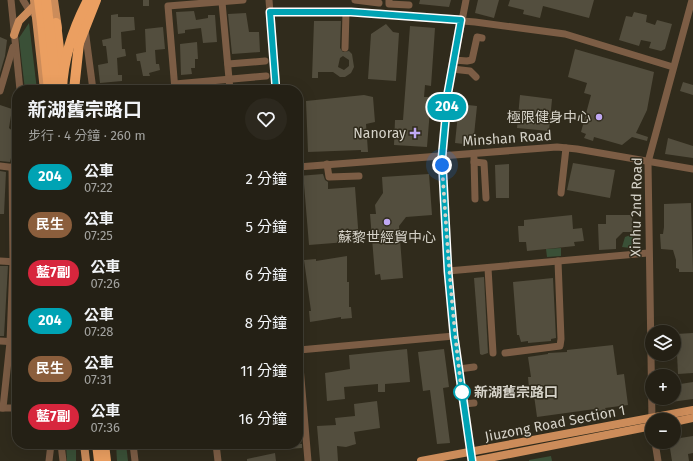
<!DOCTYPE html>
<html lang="zh-TW">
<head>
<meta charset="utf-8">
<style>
	:root { --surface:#242015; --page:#2c281e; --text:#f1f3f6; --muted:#a3a3a0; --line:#413e34 }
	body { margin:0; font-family:"Fira Sans","Noto Sans TC",sans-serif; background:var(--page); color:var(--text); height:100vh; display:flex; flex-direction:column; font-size:15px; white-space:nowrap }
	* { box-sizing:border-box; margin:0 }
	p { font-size:13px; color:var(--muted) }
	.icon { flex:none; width:22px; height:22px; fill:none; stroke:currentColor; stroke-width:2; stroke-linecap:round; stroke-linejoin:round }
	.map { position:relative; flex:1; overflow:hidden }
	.drawer { position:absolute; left:12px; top:85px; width:291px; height:364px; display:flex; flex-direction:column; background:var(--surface); border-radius:16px; box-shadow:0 4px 16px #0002,0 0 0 1px var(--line) }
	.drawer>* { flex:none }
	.badge { padding:0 8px; border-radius:13px; font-size:14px; line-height:26px }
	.buttons { position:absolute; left:645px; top:325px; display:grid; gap:8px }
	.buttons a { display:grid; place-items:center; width:36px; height:36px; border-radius:50%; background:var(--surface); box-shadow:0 4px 16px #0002,0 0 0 1px var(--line); font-size:20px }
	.you { position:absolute; width:20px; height:20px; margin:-10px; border:3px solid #fff; border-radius:50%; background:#1a73e8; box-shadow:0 0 0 6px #1a73e833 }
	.map>.badge { position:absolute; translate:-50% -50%; box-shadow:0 0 0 2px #fff }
	.round { display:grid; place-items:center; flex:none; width:42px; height:42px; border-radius:21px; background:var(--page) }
	.headline { display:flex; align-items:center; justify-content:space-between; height:68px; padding:0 16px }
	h1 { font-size:19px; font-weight:700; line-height:30px }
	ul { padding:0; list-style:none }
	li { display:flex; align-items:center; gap:12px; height:48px; padding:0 16px }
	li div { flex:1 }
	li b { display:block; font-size:15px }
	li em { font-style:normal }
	li .badge { min-width:44px; font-weight:700; text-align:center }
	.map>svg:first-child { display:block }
	.green { fill:#3a5037 }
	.building { fill:#534e3e; fill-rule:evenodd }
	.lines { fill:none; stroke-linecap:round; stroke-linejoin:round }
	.minor { stroke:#7c5d45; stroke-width:7 }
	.major { stroke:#cc8c5a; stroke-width:8 }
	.highway { stroke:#eb9f61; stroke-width:10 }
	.highway-bridge { stroke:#eb9f61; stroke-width:10 }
	.line-casing { stroke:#fff; stroke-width:9 }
	.line { stroke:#00a3b4; stroke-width:6 }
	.walk { stroke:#d6d3c9; stroke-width:4; stroke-dasharray:0 7.2 }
	.poi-dot { fill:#c0a8f3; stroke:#302b1c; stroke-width:1.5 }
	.stop-dot { fill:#fff; stroke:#00a3b4; stroke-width:2 }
	.labels { text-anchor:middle; stroke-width:3; stroke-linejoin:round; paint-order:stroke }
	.poi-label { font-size:14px; fill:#d6d3c9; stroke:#302b1c; text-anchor:end }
	.street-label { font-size:14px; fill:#d6d3c9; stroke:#302b1c }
	.stop-label { font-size:14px; font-weight:bold; fill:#d6d3c9; stroke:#302b1c; text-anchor:start }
</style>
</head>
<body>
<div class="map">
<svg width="693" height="461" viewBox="0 0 693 461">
	<rect width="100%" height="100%" fill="#302b1c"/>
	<g class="green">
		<polygon points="29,23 37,90 25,90 19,38"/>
		<polygon points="633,234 634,244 630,248 622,247 625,237"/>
		<polygon points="561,248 561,256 547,257 546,249"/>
		<polygon points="66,444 76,444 76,461 67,461"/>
		<polygon points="116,444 126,444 128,461 117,461"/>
		<polygon points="551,456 552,461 529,461 529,460"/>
	</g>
	<g class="building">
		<rect x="143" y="0" width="6" height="6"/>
		<polygon points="420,0 451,0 449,7 419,4"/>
		<polygon points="478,0 499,0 494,18 475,13"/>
		<polygon points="510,0 594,0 589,18 543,6 540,18 523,14 524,10 508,6"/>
		<polygon points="194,11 196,20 208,18 208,15 215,15 217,42 203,43 201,28 185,30 185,33 178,34 176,12"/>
		<polygon points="634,12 647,15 646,22 655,25 657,20 672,24 665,49 661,51 649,48 651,42 641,40 639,46 619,40 626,16 632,17"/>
		<polygon points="246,13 249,32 259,32 260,52 232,54 228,14"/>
		<polygon points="118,14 118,17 134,17 135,30 121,32 122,49 125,49 126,56 117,58 118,75 122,75 122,81 100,83 98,65 108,63 106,46 103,46 102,40 111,38 111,15"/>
		<path d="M314,21h27l-1,27 3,4 6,-1 3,3 2,13 -3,6 -6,4h-5l-7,-5h-15v6h-6zM343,56l6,4v6l-5,4 -6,-3 2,-9z"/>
		<polygon points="386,24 393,32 399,33 396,81 368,79 371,34"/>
		<polygon points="410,26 435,28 431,86 425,85 424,97 431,97 427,147 394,145 395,120 403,120"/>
		<polygon points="163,27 165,49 155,50 156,64 159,64 160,70 149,73 150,76 143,76 140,61 137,61 136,54 146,52 145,29"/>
		<polygon points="0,37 7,40 5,56 0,73"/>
		<polygon points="197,42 198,59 195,59 195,68 191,68 192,74 181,75 180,44"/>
		<polygon points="575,49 654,72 647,110 636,133 648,137 647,141 632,137 622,145 594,137 593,141 584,138 586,134 581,132 591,95 584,93 587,83 568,77"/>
		<polygon points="683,82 693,85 693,95 680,91"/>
		<polygon points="263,85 264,90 242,90 242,87"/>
		<polygon points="364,95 373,97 375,122 366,124 368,152 361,152 361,150 308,152 306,101"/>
		<polygon points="520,95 552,99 549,131 517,128"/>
		<polygon points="459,104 477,106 473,145 455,143"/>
		<polygon points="0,105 12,109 9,128 17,135 17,154 15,156 12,154 10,162 0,161"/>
		<polygon points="668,138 693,146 693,158 665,154"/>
		<polygon points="573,163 615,170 610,198 567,190"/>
		<polygon points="509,164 509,198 496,198 495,165"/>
		<polygon points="0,171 6,172 4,214 0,214"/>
		<polygon points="323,174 325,180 328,182 328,189 355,187 359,241 309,245 304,184 298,184 298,176"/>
		<polygon points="429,174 432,215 406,217 399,226 403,278 381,280 380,274 375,275 370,214 376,214 375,205 383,193 382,177"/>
		<polygon points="691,203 693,272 679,272 679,269 676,268 676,260 673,250 661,249 660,234 663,234 664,227 664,204"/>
		<polygon points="572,215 573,229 582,228 584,241 574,242 575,246 527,251 526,242 519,242 518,226 524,226 524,220"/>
		<polygon points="606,215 632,215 633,232 623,232 616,239 616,249 599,250 598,224 606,224"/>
		<polygon points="347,256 347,282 349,282 349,307 351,307 352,318 341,319 341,317 310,322 309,311 311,311 304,260 316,259 316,261"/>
		<polygon points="0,266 8,266 4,336 0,336"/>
		<polygon points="484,277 488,353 482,355 480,354 474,278"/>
		<polygon points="553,278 556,338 551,339 551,341 528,343 528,341 521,342 519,335 517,335 513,282"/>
		<polygon points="693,333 693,373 678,374 676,334"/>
		<polygon points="613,345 617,375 624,374 628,405 605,408 606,410 595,411 595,409 537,417 533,388 529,388 528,377 531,377 528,357 548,354 548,353 567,352 567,350"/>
		<polygon points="407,349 410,382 385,384 385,392 378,392 378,384 344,387 345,399 327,401 325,373 350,369 349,355"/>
		<polygon points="444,349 449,387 443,388 450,443 437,444 430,390 423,391 418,352"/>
		<polygon points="693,382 693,399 664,403 663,398 674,398 674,385"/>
		<polygon points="377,401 380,428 354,432 356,444 346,447 337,446 338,461 320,461 317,426 336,425 335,418 355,416 354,404"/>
		<polygon points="693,436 693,453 688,454 689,461 672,461 669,442 674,442 674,439"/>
		<polygon points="272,444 302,444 302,448 272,450"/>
		<polygon points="275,453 276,461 247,461 247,459"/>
	</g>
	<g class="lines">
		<g class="minor">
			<polyline points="11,0 20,90"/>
			<polyline points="23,0 29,10 34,14"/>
			<polyline points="269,0 276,90"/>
			<polyline points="355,0 379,3"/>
			<polyline points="389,0 389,4 409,5"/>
			<polyline points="466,0 448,92 442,157 448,271 454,336 472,461"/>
			<polyline points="222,2 230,90"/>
			<polyline points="270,12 351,12 475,22 565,34 673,67"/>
			<polyline points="85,29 93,90"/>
			<polyline points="345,48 346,12"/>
			<polyline points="454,60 467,61 472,60 477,37 482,38"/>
			<polyline points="228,64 265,61"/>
			<polyline points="452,69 470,71 476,77"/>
			<polyline points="175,84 266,76"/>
			<polyline points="175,90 168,6 243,0"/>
			<polyline points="0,91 13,47"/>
			<polyline points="474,158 475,199"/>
			<polyline points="474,162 484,163 486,198"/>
			<polyline points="327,164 329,177 359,176"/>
			<polyline points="0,166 17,168"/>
			<polyline points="298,167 557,147 577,149 693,169"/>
			<polyline points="561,193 566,148"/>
			<polyline points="0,261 17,262"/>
			<polyline points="488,268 493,353"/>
			<polyline points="448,271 648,253"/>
			<polyline points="0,341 17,342"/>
			<polyline points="298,343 308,461"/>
			<polyline points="299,350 454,336"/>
			<polyline points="505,353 560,346 561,339 558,261"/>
			<polyline points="459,369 474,367"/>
			<polyline points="464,404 474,403"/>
			<polyline points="0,408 17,408"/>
			<polyline points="3,408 10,342 13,262 12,167"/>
			<polyline points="652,420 648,162 692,0"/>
			<polyline points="655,442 658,461"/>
			<polyline points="61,444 63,461"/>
			<polyline points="133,444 135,461"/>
			<polyline points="216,444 218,461"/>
			<polyline points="49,461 51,444"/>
		</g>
		<g class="major">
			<polyline points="34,0 44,90"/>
			<polyline points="54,0 58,28"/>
			<polyline points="14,35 19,21 36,4"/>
			<polyline points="674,422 693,418"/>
			<polyline points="84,444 86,461"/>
			<polyline points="421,461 693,410"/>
			<polyline points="474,461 652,426"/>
		</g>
		<g class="highway">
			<polyline points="42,23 49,90"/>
			<polyline points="56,23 62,74"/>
			<polyline points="74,90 79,43"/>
			<polyline points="97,444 99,461"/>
			<polyline points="104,444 106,461"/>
		</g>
		<g class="highway-bridge">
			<polyline points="39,0 42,23"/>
			<polyline points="46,0 57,90"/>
			<polyline points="79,43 96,0"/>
			<path d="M62,90c1,-30 12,-63 26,-90"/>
		</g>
	</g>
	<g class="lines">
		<g class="line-casing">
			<polyline id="line" points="276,90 270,12 351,12 461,20 448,92 442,157 448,271 454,336 472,461"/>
		</g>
		<use href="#line" class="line"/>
		<path class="walk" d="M442,165c5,76 10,152 20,228v-1"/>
	</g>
	<g class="poi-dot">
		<circle cx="599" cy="117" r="4"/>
		<path d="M413 127h4v4h4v4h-4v4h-4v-4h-4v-4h4z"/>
		<circle cx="387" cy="222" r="4"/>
	</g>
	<circle class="stop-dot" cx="462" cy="392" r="8"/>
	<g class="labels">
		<g class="poi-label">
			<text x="591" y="122">極限健身中心</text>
			<text x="406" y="138">Nanoray</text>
			<text x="387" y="242" text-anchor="middle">蘇黎世經貿中心</text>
		</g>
		<g class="street-label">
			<text transform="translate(507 138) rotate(-4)" y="5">Minshan Road</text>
			<text transform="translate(636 207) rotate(-89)" y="5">Xinhu 2nd Road</text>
			<text transform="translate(555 423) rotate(-11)" y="5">Jiuzong Road Section 1</text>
		</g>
		<g class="stop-label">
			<text x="474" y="397">新湖舊宗路口</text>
		</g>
	</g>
</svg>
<div class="buttons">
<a><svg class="icon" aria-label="layers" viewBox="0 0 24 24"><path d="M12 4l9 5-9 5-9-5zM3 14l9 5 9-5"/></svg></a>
<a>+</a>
<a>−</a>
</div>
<div class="you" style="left:442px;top:165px"></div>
<b class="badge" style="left:447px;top:107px;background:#00a3b4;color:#fff">204</b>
<section class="drawer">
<div class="headline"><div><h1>新湖舊宗路口</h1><p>步行 · 4 分鐘 · 260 m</p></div><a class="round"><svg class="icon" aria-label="heart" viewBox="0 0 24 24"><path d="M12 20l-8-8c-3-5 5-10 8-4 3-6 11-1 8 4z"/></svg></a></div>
<ul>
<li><span class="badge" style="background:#00a3b4;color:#fff">204</span><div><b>公車</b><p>07:22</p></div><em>2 分鐘</em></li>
<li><span class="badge" style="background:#8b5e3c;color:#fff">民生</span><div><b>公車</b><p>07:25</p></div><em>5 分鐘</em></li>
<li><span class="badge" style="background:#d7263d;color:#fff">藍7副</span><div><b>公車</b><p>07:26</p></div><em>6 分鐘</em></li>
<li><span class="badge" style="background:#00a3b4;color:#fff">204</span><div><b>公車</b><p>07:28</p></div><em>8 分鐘</em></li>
<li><span class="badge" style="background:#8b5e3c;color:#fff">民生</span><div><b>公車</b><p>07:31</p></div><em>11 分鐘</em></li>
<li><span class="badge" style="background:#d7263d;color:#fff">藍7副</span><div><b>公車</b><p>07:36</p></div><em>16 分鐘</em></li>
</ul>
</section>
</div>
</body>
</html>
